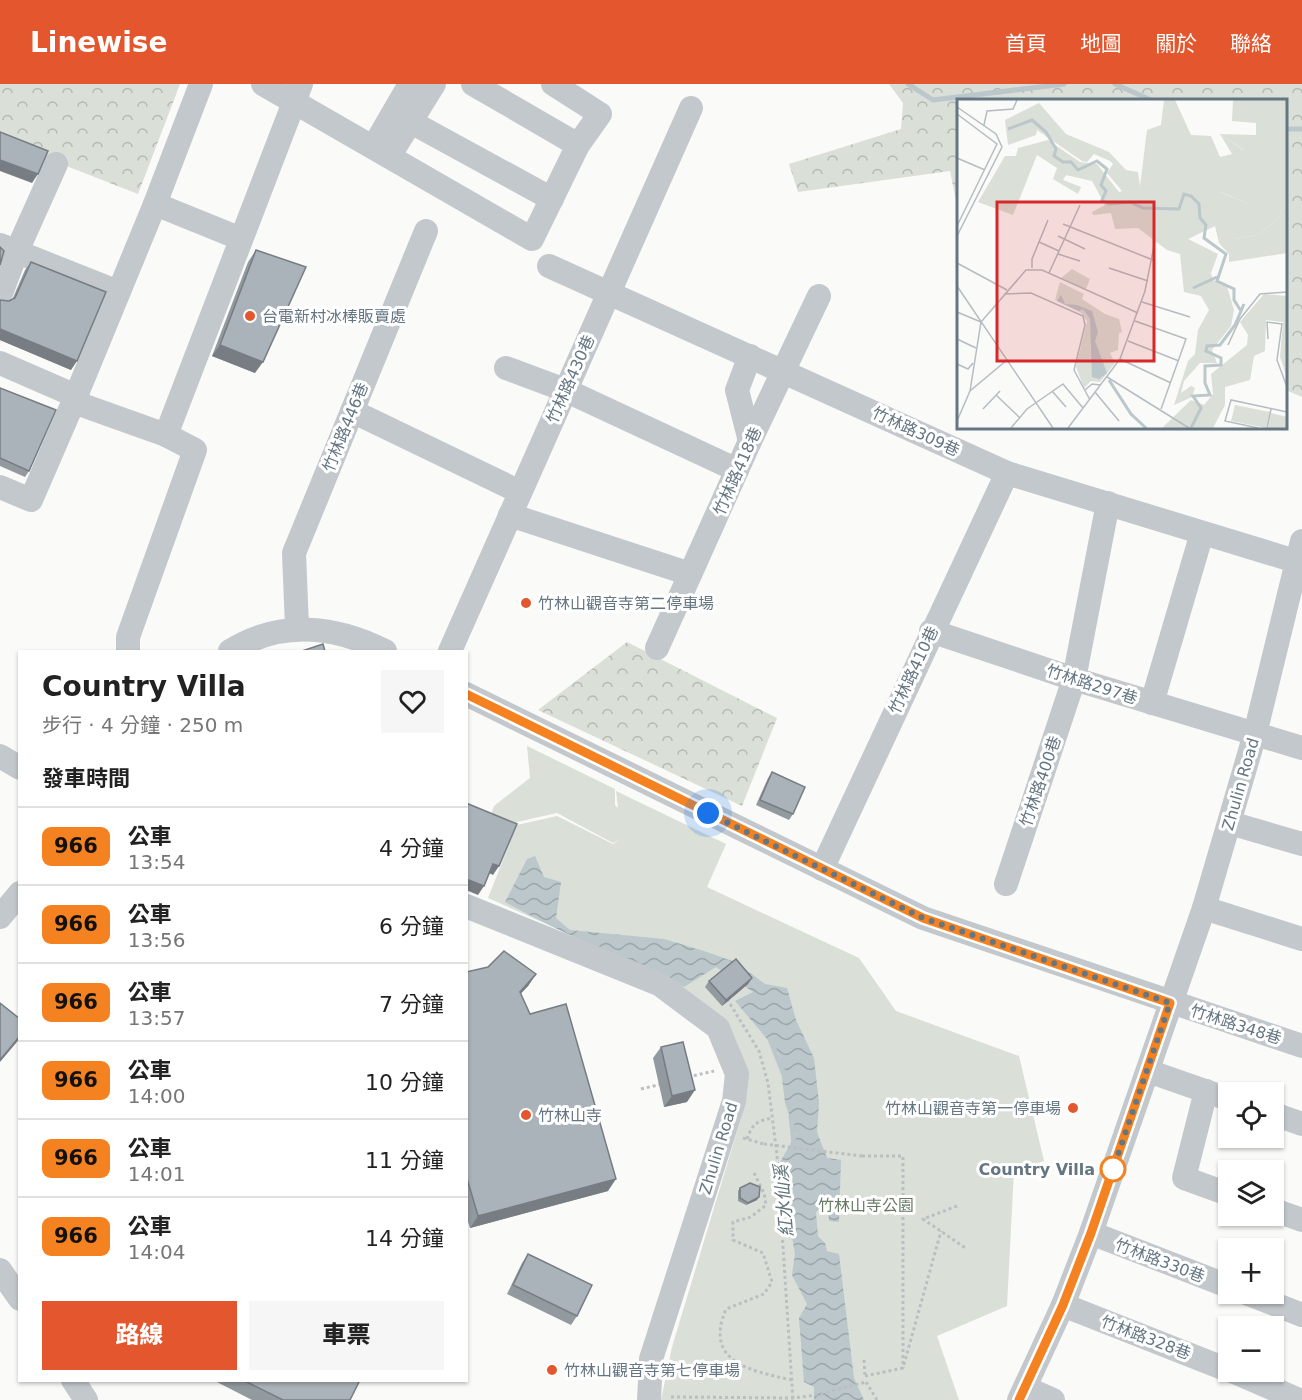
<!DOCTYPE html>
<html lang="zh-TW">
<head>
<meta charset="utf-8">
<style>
	:root { --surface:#fff; --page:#f6f6f6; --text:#222; --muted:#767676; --line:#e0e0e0; --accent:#e4572e }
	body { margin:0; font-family:"DejaVu Sans","Noto Sans TC",sans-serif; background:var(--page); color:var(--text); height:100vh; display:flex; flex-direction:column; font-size:22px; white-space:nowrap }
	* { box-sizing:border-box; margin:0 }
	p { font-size:20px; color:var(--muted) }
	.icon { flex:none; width:33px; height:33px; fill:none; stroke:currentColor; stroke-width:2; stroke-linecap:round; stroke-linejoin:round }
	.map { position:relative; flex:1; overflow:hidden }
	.sheet { position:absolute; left:18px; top:566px; width:450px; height:732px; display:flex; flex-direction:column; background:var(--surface); border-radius:0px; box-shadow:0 2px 4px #0004 }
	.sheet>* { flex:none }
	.badge { padding:0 12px; border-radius:9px; font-size:21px; line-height:39px }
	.controls { position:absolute; left:1218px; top:998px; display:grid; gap:12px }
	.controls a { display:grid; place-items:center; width:66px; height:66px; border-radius:0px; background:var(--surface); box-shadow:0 2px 4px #0004; font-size:30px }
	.you { position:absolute; width:30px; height:30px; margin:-15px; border:4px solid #fff; border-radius:50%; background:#1a73e8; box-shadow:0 0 0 9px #1a73e833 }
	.map>.badge { position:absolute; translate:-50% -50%; box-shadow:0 0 0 3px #fff }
	h2 { padding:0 24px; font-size:22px; line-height:54px }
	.round { display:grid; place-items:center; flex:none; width:63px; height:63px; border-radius:0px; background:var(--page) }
	.summary { display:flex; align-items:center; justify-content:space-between; height:102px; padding:0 24px }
	h1 { font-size:28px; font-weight:800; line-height:45px }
	.action { display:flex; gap:12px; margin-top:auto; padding:12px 24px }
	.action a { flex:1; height:69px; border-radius:0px; background:var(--accent); color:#fff; font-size:24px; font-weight:800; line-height:69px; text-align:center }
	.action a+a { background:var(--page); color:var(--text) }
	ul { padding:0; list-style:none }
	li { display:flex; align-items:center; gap:18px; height:78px; padding:0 24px; border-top:2px solid var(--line) }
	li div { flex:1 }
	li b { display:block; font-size:22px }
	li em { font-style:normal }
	li .badge { min-width:66px; font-weight:700; text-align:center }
	header { display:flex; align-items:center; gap:36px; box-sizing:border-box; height:84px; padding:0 30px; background:var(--accent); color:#fff }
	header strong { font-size:28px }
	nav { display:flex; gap:33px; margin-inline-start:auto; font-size:21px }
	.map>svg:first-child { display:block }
	.green { fill:#dadfd7 }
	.forest { fill:url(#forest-crowns) }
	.water { fill:url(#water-waves) }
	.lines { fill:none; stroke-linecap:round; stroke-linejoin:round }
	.stream { stroke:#bbc7cb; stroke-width:5 }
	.path { stroke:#bbbfc2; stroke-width:3; stroke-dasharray:3 3; stroke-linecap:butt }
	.minor { stroke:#c3c8cc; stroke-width:24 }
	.path-bridge { stroke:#bbbfc2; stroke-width:3; stroke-dasharray:3 3; stroke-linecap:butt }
	.wall { fill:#929a9f }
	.shaded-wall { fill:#777d82 }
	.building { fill:#aab3b9; stroke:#777d82; stroke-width:1.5 }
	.line-casing { stroke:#fff; stroke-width:14 }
	.line { stroke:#f58220; stroke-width:9 }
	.walk { stroke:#657683; stroke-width:6; stroke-dasharray:0 10.8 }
	.poi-dot { fill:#e4572e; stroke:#fff; stroke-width:2 }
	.stop-dot { fill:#fff; stroke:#f58220; stroke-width:3 }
	.labels { text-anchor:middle; stroke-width:6; stroke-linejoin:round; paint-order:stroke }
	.poi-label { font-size:16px; fill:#657683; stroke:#fff; text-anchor:start }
	.street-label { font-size:16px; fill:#657683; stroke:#fff }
	.stop-label { font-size:16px; font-weight:bold; fill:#657683; stroke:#fff; text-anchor:end }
	.park-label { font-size:16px; fill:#687a64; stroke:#fff }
	.water-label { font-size:18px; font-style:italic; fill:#60757c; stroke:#fff }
	.inset-river { fill:none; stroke:#bbc7cb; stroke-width:3 }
	.inset-road { fill:none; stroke:#b5bdc2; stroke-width:1.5 }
	.view { fill:#d62828; fill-opacity:0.15; stroke:#d62828; stroke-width:3 }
	.inset-edge { fill:none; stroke:#657683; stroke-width:3 }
</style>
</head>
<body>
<header>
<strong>Linewise</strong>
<nav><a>首頁</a><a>地圖</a><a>關於</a><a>聯絡</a></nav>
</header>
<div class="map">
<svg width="1302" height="1316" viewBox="0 0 1302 1316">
	<defs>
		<pattern id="forest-crowns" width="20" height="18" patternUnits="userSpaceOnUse" patternTransform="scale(1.5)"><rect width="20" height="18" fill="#dadfd7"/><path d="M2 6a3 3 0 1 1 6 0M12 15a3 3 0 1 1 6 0" fill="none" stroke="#b4b9b4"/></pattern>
		<pattern id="water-waves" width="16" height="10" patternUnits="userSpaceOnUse" patternTransform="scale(1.5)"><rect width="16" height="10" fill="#bbc7cb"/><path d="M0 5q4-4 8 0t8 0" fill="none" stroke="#9ca6aa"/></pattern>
	</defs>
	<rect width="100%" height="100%" fill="#fafaf8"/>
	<polygon class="green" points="527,662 615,705 615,721 618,724 616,707 726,760 707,803 859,874 896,927 1019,972 1044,1077 1014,1086 1007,1222 937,1252 959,1316 661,1316 672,1263 742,1031 747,987 733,949 698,918 643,883 488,814 517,741 557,732 613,760 620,755 613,759 557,729 517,738 513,748 488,739 494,722 530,694"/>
	<g class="forest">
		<polygon points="0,0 180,0 138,110 0,56"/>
		<polygon points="889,0 1302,0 1302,313 1286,306 1286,16 958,16 958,126 950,87 798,108 789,80 901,45 903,19"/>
		<polygon points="627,558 777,634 742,722 538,626"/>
	</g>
	<path class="water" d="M535,772l9,21 17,5 -5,36 14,12 94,9 40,12 31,11 30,22 22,4 9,32 18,38 5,45 -2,29 10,26 14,2 -2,62 -10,-1 -1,-15 -8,1 -4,6 2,23 7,7 2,8 12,3 15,124 10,22h-50v-13l-10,-5 -5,-64 8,-14 -15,-29 3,-21 -16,-90 17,-30 -11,-31 -6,-50 -44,-52 18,-9 -37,-25 -32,20c-60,-29 -122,-53 -179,-85l22,-43z"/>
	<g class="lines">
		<g class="stream">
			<polyline points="908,0 933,16 1064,0"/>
			<polyline points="1115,0 1151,16"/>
			<polyline points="1286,45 1302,45"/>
			<polyline points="770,955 783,988"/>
			<polyline points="791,1032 794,1059"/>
		</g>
		<g class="path">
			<polyline points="727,915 759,967 768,999 777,1071 793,1316"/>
			<polyline points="688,993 714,987"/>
			<polyline points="641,1005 662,1000"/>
			<polyline points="743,1054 764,1060"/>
			<path d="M747,1055c5,-15 10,-18 25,-21"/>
			<polyline points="862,1072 903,1072 903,1284"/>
			<path d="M754,1089l10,20 2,12 -15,12 -18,5v18l30,13 9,29 -8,12 -38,15c-23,54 26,62 66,71"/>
			<polyline points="957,1122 923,1135 967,1165"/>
			<polyline points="864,1276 865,1292"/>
			<polyline points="865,1292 903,1284 941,1147"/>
			<polyline points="866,1298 877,1316"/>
			<polyline points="671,1313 793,1314 810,1312 866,1298"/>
		</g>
		<g class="minor">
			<polyline points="263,0 532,155 578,61 600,30 553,0"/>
			<polyline points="473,0 578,61"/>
			<polyline points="411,38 552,115"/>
			<polyline points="374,62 410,0"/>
			<polyline points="390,71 434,0"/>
			<polyline points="155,120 239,154"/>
			<polyline points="0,161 118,208"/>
			<polyline points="549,182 1007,389 1302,479"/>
			<polyline points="0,212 17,167 56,80"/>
			<polyline points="0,279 76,312 155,120 201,0"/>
			<polyline points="506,284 565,306 737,386"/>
			<polyline points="352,327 520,408"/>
			<polyline points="166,351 301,0"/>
			<polyline points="750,357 737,306 750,272"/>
			<polyline points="0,403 31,416 76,312 82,321 166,351 195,366 128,553 128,567"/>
			<polyline points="510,431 690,490"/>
			<polyline points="297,543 294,469 426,147"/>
			<polyline points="931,547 1074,595 1302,664"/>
			<polyline points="657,564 750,357 819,212"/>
			<path d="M230,567c50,-31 104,-26 155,0"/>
			<polyline points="450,567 691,24"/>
			<polyline points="466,610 923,834 1302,962"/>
			<polyline points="1152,619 1202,449"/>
			<polyline points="0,672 20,684"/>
			<polyline points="1230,739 1302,760"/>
			<polyline points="822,785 1007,389"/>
			<polyline points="1006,800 1074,595 1108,419"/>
			<polyline points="466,822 659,900 718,944 737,990 734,1017 651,1275 649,1316"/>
			<polyline points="1204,824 1302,855"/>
			<polyline points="0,833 20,809"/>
			<polyline points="1148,987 1228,1015"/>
			<polyline points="1206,1007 1184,1094 1228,1110"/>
			<polyline points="1274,1030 1302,1040"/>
			<polyline points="1274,1126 1302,1136"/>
			<polyline points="1091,1149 1228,1202"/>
			<polyline points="0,1186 20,1215"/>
			<polyline points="1246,1209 1302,1231"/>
			<polyline points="1063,1221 1228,1286"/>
			<polyline points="1232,1287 1299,1316"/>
			<polyline points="73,1296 86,1316"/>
			<polyline points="1026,1304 1053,1316"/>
			<polyline points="1019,1316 1063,1221 1091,1149 1204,824 1255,650 1302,457"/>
		</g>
		<polyline class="path-bridge" points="764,1060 862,1072"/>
	</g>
	<g class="wall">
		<polygon points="256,166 255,289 212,272 248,178"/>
		<polygon points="31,178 71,286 0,256 0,216 9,217 12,216 25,186"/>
		<polygon points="0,304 29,387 25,393 0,382"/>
		<polygon points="772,688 793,730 789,736 756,721 768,694"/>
		<polygon points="466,888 536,890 528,902 520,910 608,1107 470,1144 466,1132"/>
		<polygon points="709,897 748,900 722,922 705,903"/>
		<polygon points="661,963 687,1018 664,1023 653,974"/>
		<polygon points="740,1104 757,1116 746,1121 738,1117 738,1107"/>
		<polygon points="528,1170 577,1232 571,1241 507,1210 522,1179"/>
		<polygon points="213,1296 360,1296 350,1316 252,1316"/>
	</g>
	<g class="shaded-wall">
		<polygon points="0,76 38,90 32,99 0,87"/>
		<polygon points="0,245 77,277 71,286 0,256"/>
		<polygon points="220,261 263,278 255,289 212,272"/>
		<polygon points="493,780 499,782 493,791 487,788"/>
		<polygon points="466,795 484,802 478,811 466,806"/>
		<polygon points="536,890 528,902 512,919 520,908"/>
		<polygon points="752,894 748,900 722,922 726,916"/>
		<polygon points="20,952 20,954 16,959 0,978 0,976"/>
		<polygon points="695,1006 687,1018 664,1023 672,1012"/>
		<polygon points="616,1095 608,1107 470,1144 478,1132"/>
		<polygon points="759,1113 757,1116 746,1121 748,1119"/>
	</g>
	<g class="building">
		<polygon points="0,48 48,67 38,90 0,76"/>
		<polygon points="0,163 4,167 0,181"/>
		<polygon points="256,166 306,183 263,278 220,261"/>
		<polygon points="31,178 106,208 77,277 0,245 0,216 9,217 15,214"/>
		<polygon points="0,304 56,326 29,387 0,374"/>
		<polygon points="323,560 325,567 302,567"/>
		<polygon points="772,688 805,703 793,730 760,716"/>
		<polygon points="466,719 517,740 499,782 493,780 484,802 466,795"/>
		<polygon points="504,867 536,890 520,908 530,930 566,920 616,1095 478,1132 466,1091 466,888 488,883"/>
		<polygon points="736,875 752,894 726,916 709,897"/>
		<polygon points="0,919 20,935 20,952 0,976"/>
		<polygon points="683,958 695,1006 672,1012 661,963"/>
		<polygon points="750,1099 760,1103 759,1113 748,1119 740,1114 740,1104"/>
		<polygon points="528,1170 592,1201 577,1232 513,1201"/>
		<polygon points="243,1296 360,1296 350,1316 283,1316"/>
	</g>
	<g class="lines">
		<g class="line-casing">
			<polyline id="line" points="466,610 923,834 1170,919 1091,1149 1063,1221 1019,1316"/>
		</g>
		<use href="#line" class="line"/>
		<polyline class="walk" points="708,729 923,834 1170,919 1112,1088 1113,1085"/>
	</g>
	<g class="poi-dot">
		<circle cx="250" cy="232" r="6"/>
		<circle cx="526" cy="519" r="6"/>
		<circle cx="1073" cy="1024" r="6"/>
		<circle cx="526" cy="1031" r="6"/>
		<circle cx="552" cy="1286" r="6"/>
	</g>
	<circle class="stop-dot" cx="1113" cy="1085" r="12"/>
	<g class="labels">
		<g class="poi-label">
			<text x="262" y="238">台電新村冰棒販賣處</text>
			<text x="538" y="525">竹林山觀音寺第二停車場</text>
			<text x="1061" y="1030" text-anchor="end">竹林山觀音寺第一停車場</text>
			<text x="538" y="1037">竹林山寺</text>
			<text x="564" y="1292">竹林山觀音寺第七停車場</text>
		</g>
		<g class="street-label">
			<text transform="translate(570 295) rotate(-66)" y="6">竹林路430巷</text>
			<text transform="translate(345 343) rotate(-68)" y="6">竹林路446巷</text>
			<text transform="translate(916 347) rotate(25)" y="6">竹林路309巷</text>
			<text transform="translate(737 387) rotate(-66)" y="6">竹林路418巷</text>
			<text transform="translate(913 586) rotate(-65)" y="6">竹林路410巷</text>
			<text transform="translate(1092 600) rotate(18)" y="6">竹林路297巷</text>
			<text transform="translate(1040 697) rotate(-71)" y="6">竹林路400巷</text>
			<text transform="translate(1240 700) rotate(-74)" y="6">Zhulin Road</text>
			<text transform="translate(1236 940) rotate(18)" y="6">竹林路348巷</text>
			<text transform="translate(718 1064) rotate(-73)" y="6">Zhulin Road</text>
			<text transform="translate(1160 1176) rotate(21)" y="6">竹林路330巷</text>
			<text transform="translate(1146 1253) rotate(21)" y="6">竹林路328巷</text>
		</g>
		<g class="stop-label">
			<text x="1095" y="1091">Country Villa</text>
		</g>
		<g class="park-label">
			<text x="866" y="1127">竹林山寺公園</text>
		</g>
		<g class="water-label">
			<text transform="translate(784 1117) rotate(-95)" y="6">紅水仙溪</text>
		</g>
	</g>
	<g transform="translate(957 15)">
		<rect width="330" height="330" fill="#fafaf8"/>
		<path d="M276,1h54v103l-12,18 -18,14 -22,4 -15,-47 27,11 -3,-53 -24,-16 36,1v-12l-24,-2zM103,183l24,12 -2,5 23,15 14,5 3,13 -3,1 -1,17 -8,3 5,10 -15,19 -9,-1 -7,7 -8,-21 11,-46 -6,-8 -26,-13zM278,306l35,7 -4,16 -35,-7zM314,314l16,4v11h-19z" fill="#dadfd7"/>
		<path d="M207,1h11l16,35 20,1 9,21 12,-3 -12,-20 32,22 11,25 1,11 -8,10 -9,1 -26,-11 14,47 22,-4 18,-14 12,-18v50l-58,9v-8l-10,-11 -4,-17 -27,13 30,15 -7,19 2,7 14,6 7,24 -3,16 -19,24 5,13h-17l-16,18 -3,12 10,-7 4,2 -3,9 -18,8 14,-44 7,-7 3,-24 11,-20 -8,-14 -17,-4 -4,-38 -13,-4 -29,-22 -23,1 -4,-16 -18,2 -1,-3 13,-7 -13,-24 -26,-6 -3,5 18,7 -3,7 -25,-15 4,-11 -20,-13 -24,60 -35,-13 27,-46h11l2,-8 30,-8 32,22 17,2 22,28 21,-6 7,-56 14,-5zM115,170l18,10 -4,10 -25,-11zM307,195l23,2v82l-7,-21 3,-35 -17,-2 -1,31 -11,5 -4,24 -25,7v18l-12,23h-51l29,-28 13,5 9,-11 -2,-20 36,-29 1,-10 -8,-13z" fill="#dadfd7"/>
		<path d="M82,4l27,31 43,18 17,18 12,2 2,14 -13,11 -20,-24 6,-9 -3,-3 -16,-7 -7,8 -5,-1 -45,-31 -1,5 -28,10 -3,-25z" fill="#dadfd7"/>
		<path d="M104,196l4,9 12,1 15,6 6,21 -3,9 12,32 -8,6 -7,-2 -2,-58 -7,-10 -4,2 -22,-10z" fill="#bbc7cb"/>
		<path class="inset-river" d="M51,30l24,-9 14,12 10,17 -2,7 9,6h8l7,8 19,-9 10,8 -6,16 5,6 -4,9 7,4 21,-2 13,6 36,1 5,-15 7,2 8,8 1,14 6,7 -2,13 22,16 -9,27 17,8v11l7,11M236,189l24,-11M152,281l22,34 15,14M234,329l10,-20 -8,-12 17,-1 -5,-12v-17l16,-1v-7l-15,-7 1,-5 13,-1 15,-20 9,-21"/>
		<path class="inset-road" d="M0,8l39,27 6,13 -45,89M0,15l40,30 -40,82M27,26l3,-14 26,-2 4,-9M0,59l28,12M106,125l90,36M101,137l27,13M82,143l20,9M101,155l22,7M0,164l50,27M75,169v-9l16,-39M152,169l39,13M92,174l31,-68M0,187l96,142M47,195l27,-1 52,23 2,9 -11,45 16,30M185,203l48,15M0,213l24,10M178,222l51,18 -25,70M0,240l19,9M311,240l-1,-17 15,2 -5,36 10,27M171,242l51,20M271,246l12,-26 20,-25 27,-2M163,260l51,24M0,265l11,5 5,-6M150,278l82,51M128,291l7,-6 9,1M13,292l11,-69 45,-52h16l96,43M95,292l14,16M138,293l24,29M39,296l24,23M26,310l17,-18M0,322l13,-30 37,-31M54,329l16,-19 36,-25 20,24M111,329l52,-69 25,-68 10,-50M301,329l-33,-7 6,-21 56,12M310,329l4,-19"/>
		<path class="view" d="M40,103h157v159h-157z"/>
		<rect width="330" height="330" class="inset-edge"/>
	</g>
</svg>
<div class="controls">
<a><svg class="icon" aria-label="locate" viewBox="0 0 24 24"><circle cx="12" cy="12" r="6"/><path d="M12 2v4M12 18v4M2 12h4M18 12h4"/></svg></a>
<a><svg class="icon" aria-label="layers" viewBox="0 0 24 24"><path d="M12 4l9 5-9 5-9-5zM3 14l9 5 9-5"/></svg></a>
<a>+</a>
<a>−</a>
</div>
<div class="you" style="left:708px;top:729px"></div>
<section class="sheet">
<div class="summary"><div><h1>Country Villa</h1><p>步行 · 4 分鐘 · 250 m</p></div><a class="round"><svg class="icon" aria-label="heart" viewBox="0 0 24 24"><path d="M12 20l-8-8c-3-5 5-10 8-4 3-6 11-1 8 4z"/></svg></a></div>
<h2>發車時間</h2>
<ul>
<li><span class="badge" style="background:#f58220;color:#111">966</span><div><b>公車</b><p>13:54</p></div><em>4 分鐘</em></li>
<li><span class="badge" style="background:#f58220;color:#111">966</span><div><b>公車</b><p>13:56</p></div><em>6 分鐘</em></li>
<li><span class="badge" style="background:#f58220;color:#111">966</span><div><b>公車</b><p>13:57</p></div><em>7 分鐘</em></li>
<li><span class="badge" style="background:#f58220;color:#111">966</span><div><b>公車</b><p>14:00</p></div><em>10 分鐘</em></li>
<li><span class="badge" style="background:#f58220;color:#111">966</span><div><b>公車</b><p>14:01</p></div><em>11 分鐘</em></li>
<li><span class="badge" style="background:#f58220;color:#111">966</span><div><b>公車</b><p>14:04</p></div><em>14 分鐘</em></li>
</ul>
<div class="action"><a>路線</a><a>車票</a></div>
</section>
</div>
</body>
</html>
